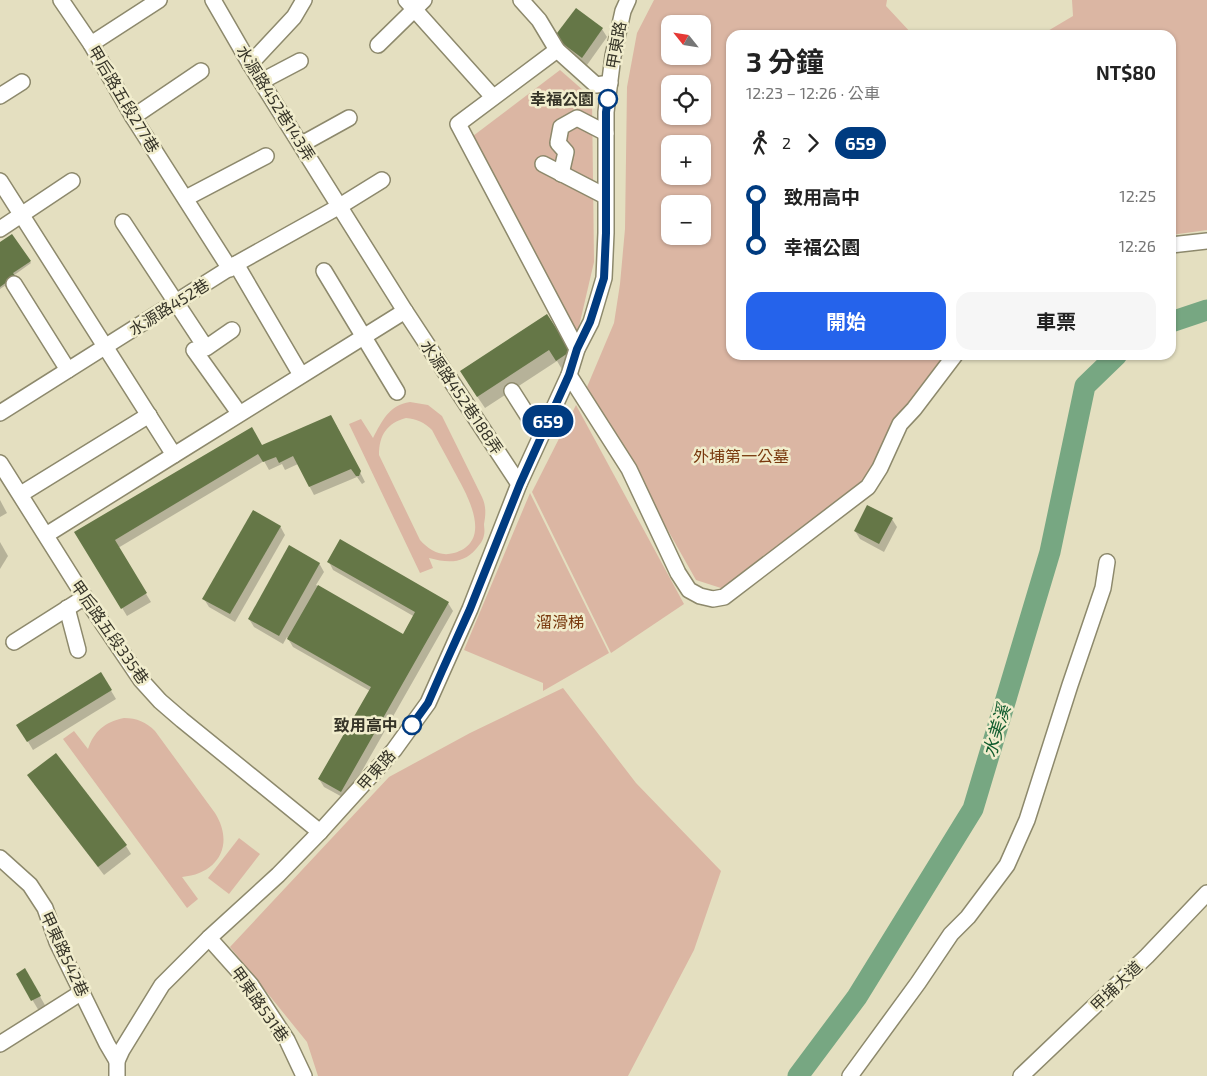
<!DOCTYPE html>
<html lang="zh-TW">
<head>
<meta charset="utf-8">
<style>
	:root { --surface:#fff; --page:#f6f6f6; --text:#222; --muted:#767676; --accent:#2563eb }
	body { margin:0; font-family:"Exo 2","Noto Sans TC",sans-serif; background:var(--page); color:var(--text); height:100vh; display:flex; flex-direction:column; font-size:19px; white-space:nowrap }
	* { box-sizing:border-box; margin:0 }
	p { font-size:16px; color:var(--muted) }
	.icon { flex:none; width:28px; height:28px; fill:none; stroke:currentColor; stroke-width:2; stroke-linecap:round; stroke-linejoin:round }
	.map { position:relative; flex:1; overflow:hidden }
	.details { position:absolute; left:726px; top:30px; width:450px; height:330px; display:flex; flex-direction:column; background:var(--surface); border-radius:15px; box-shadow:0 1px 4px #0004 }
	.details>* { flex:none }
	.badge { padding:0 10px; border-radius:16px; font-size:18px; line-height:32px }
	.needle { width:32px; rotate:300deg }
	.tools { position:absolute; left:661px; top:15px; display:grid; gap:10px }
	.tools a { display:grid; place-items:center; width:50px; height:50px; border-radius:10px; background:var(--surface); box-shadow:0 1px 4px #0004; font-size:25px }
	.map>.badge { position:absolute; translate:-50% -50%; box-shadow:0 0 0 2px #fff }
	.legs { display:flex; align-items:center; gap:8px; height:55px; padding:0 20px; font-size:16px }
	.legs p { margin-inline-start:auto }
	.head { display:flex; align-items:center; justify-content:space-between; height:85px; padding:0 20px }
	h1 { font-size:28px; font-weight:700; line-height:38px }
	.cta { display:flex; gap:10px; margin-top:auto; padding:10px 20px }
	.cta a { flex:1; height:58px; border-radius:15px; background:var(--accent); color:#fff; font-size:20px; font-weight:700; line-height:58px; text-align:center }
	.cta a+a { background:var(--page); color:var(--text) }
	ul { padding:0 20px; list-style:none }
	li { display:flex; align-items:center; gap:18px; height:50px; font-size:19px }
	li i { display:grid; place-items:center; width:8px; height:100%; margin:0 6px; background:currentColor }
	li i::after { content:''; width:12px; height:12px; margin:-6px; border:4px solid; border-radius:50%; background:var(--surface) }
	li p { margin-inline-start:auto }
	li:first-child i { background:linear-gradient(#0000 50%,currentColor 0) }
	li:last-child i { background:linear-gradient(currentColor 50%,#0000 0) }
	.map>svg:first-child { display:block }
	.green { fill:#dbb6a3; fill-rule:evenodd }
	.shadow { fill:#0003 }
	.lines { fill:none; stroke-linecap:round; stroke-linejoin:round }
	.river { stroke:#77a782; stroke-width:21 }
	.building { fill:#657747 }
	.minor-casing { stroke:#8d896c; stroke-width:18 }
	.minor { stroke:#fff; stroke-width:15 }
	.line-1-casing { stroke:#fff; stroke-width:11 }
	.line-1 { stroke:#003b80; stroke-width:8 }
	.stop-1-dot { fill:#fff; stroke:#003b80; stroke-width:2.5 }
	.labels { text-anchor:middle; stroke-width:5; stroke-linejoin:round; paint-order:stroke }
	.street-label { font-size:16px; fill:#363428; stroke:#f1edcd }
	.stop-label { font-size:16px; font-weight:bold; fill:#363428; stroke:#f1edcd; text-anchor:end }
	.park-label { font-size:16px; fill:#79390e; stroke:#f1edcd }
	.water-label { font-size:18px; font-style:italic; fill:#105c2e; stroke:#f1edcd }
</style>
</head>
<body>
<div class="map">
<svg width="1207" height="1076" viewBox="0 0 1207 1076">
	<rect width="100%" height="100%" fill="#e4dfc0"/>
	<g class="green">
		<path d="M654,0h233l-1,6 27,29h-182v320h217l-13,18 -35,41 -25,64 -151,111 -28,-9 -109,-193 27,-64 6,-39 5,-55 2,-142 10,-54zM670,24h32v32h-32zM670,84h32v32h-32zM670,144h32v32h-32zM670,204h32v32h-32z"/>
		<polygon points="1072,0 1207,0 1207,230 1171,235 1171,35 1041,35 1073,16"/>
		<polygon points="560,70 592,98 594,262 577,335 469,139"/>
		<path d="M410,402l18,3 14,11 40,81c4,9 4,16 2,27 0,3 1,7 0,11 -1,6 -4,9 -8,14 -13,15 -28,14 -47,9l4,10 -13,5 -71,-149 12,-5 12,19c9,-17 16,-33 37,-36zM406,418c11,1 18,4 26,12 7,14 15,27 22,41 12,22 41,70 0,82 -14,4 -25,-3 -34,-13l-41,-85c0,-20 8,-32 27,-37z"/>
		<polygon points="576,405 684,604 611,653 532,492"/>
		<polygon points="530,493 609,653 543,691 543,683 464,650"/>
		<polygon points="563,688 636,783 721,871 694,950 628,1076 318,1076 307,1042 230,947 389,777 470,733"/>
		<path d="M124,718c13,0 22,4 31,13l60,82c20,32 3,61 -33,64l16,22 -11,9 -124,-169 11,-8 14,18c6,-18 17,-27 36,-31z"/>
		<polygon points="239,838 260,854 229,894 208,878"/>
	</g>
	<g class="shadow">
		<polygon points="576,10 602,29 607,37 587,65 560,46 556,38"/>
		<polygon points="11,236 31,263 13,276 15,279 0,289 0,244"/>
		<polygon points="547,316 570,352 563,371 557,361 485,408 468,383"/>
		<polygon points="336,425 365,482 362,484 357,477 314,495 298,464 285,470 282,464 269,470 264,461 118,548 151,602 127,616 76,532 262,446"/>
		<polygon points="0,500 7,513 0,517"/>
		<polygon points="892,519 897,527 884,552 860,539 855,531"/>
		<polygon points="280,526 285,535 235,622 209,607 204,599"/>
		<polygon points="0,542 8,556 0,569"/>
		<polygon points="329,562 448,603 453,611 346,799 324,787 319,779 370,691 293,647 287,637 283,644 254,627 249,619 319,563 324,572 316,585 404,636 415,617 333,570"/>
		<polygon points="101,674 116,699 33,750 18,725"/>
		<polygon points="34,784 126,846 131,854 104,875"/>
		<polygon points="25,970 46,1007 39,1011 17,974"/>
	</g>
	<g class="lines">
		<g class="river">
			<polyline points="1171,322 1207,310"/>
			<polyline points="798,1076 857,997 973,809 1050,552 1085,386 1117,355"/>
		</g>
	</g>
	<g class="building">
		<polygon points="576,8 603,28 582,58 554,37"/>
		<polygon points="12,234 31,261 13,273 15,276 0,287 0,242"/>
		<polygon points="547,314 571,351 556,361 549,350 477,397 460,371"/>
		<polygon points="331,415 361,471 359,476 356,476 351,469 309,487 293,456 279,463 276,457 263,462 258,454 115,540 147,593 121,609 74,532 252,427 262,445"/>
		<polygon points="867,505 893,518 879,544 854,531"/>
		<polygon points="253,510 281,526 230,614 202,599"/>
		<polygon points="340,539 449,602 341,792 318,779 371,687 287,639 318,585 403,634 415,612 327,562"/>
		<polygon points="289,545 320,563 279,636 248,619"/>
		<polygon points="101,672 112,690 27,742 16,725"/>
		<polygon points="56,753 127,845 98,867 27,775"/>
		<polygon points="25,968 41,996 31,1001 16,974"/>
	</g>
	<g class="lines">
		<g class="minor-casing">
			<g id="minor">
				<polyline points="61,0 91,44 133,117 230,269"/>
				<polyline points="213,0 250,64 405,311 519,484"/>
				<polyline points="406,0 493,97"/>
				<polyline points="521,0 539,20 557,50"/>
				<polyline points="91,44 159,0"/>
				<polyline points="378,45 424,0"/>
				<polyline points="250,64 294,17 304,0"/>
				<polyline points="262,81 300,61"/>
				<polyline points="0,96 22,82"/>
				<polyline points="133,117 201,71"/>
				<polyline points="302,144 349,118"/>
				<polyline points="543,164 605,196"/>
				<polyline points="561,174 566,152 558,143 561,127 577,118 606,133"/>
				<polyline points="0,181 174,455 405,311"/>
				<polyline points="186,198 266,156"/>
				<polyline points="123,222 206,348 232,330"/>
				<polyline points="0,229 72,181"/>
				<polyline points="1171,245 1207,241"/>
				<polyline points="236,264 301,375"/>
				<polyline points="324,271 397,392"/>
				<polyline points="14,284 68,370"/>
				<polyline points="577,349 458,124 557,50 596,85 610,83"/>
				<polyline points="194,350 239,413"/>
				<polyline points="569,375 629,469 678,573 689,590 700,596 713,599 724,597 868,487 880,468 900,424 914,409 955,355"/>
				<polyline points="512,391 533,424 542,433"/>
				<polyline points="0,413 236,264 340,206 382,180"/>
				<polyline points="0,463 80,590 141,680 160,701 182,720 320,832"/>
				<polyline points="21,494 149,415"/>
				<polyline points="46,535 174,455"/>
				<polyline points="67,608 78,650"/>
				<polyline points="14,642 85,597"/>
				<polyline points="0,858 30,885 45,908 57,942 107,1044 117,1061"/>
				<polyline points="209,938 251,985 287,1040 304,1076"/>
				<polyline points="0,1044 82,992"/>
				<polyline points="117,1076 117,1061 122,1050 162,985 209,938 278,875 320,832 394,750 428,703 470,609 519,484 569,375 577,349 591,322 604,278 606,233 606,112 613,56 623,11 628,0"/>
				<polyline points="850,1076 918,983 951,934 968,917 1007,865 1027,820 1070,685 1103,588 1107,562"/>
				<polyline points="1021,1076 1147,956 1207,893"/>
			</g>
		</g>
		<use href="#minor" class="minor"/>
	</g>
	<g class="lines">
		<g class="line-1-casing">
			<polyline id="line-1" points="412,725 428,703 442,671 470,609 520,484 569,375 577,349 590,322 604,278 606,233 606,112 608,99"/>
		</g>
		<use href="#line-1" class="line-1"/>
	</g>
	<g class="stop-1-dot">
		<circle cx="608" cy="99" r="9"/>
		<circle cx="412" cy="725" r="9"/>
	</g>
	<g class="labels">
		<g class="street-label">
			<text transform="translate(616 45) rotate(-80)" y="6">甲東路</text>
			<text transform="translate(124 99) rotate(59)" y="6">甲后路五段277巷</text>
			<text transform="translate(276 103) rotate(58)" y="6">水源路452巷143弄</text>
			<text transform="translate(169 307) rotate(-32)" y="6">水源路452巷</text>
			<text transform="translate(462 397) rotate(56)" y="6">水源路452巷188弄</text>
			<text transform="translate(110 632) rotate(55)" y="6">甲后路五段335巷</text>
			<text transform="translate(376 770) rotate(-49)" y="6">甲東路</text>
			<text transform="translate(65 954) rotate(65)" y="6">甲東路542巷</text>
			<text transform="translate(1116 986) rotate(-44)" y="6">甲埔大道</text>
			<text transform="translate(260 1004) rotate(55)" y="6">甲東路531巷</text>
		</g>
		<g class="stop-label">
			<text x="594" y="105">幸福公園</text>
			<text x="398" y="731">致用高中</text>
		</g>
		<g class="park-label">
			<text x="741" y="462">外埔第一公墓</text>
			<text x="560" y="628">溜滑梯</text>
		</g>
		<g class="water-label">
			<text transform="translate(997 731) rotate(-73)" y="6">水美溪</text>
		</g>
	</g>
</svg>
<div class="tools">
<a><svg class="needle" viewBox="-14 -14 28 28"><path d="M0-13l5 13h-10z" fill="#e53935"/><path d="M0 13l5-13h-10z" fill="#767676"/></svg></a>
<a><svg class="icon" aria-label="locate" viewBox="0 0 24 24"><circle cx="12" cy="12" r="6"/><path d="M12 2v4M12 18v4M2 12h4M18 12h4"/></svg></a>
<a>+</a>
<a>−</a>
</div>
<b class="badge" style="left:548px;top:421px;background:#003b80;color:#fff">659</b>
<section class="details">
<div class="head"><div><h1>3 分鐘</h1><p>12:23 – 12:26 · 公車</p></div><b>NT$80</b></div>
<div class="legs"><svg class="icon" aria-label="walk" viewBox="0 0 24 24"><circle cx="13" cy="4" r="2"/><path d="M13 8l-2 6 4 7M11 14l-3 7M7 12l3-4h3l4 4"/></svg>2<svg class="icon" aria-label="forward" viewBox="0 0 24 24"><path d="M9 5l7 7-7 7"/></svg><b class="badge" style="background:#003b80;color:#fff">659</b></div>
<ul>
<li><i style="color:#003b80"></i><b>致用高中</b><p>12:25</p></li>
<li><i style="color:#003b80"></i><b>幸福公園</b><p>12:26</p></li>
</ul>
<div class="cta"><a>開始</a><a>車票</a></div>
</section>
</div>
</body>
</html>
